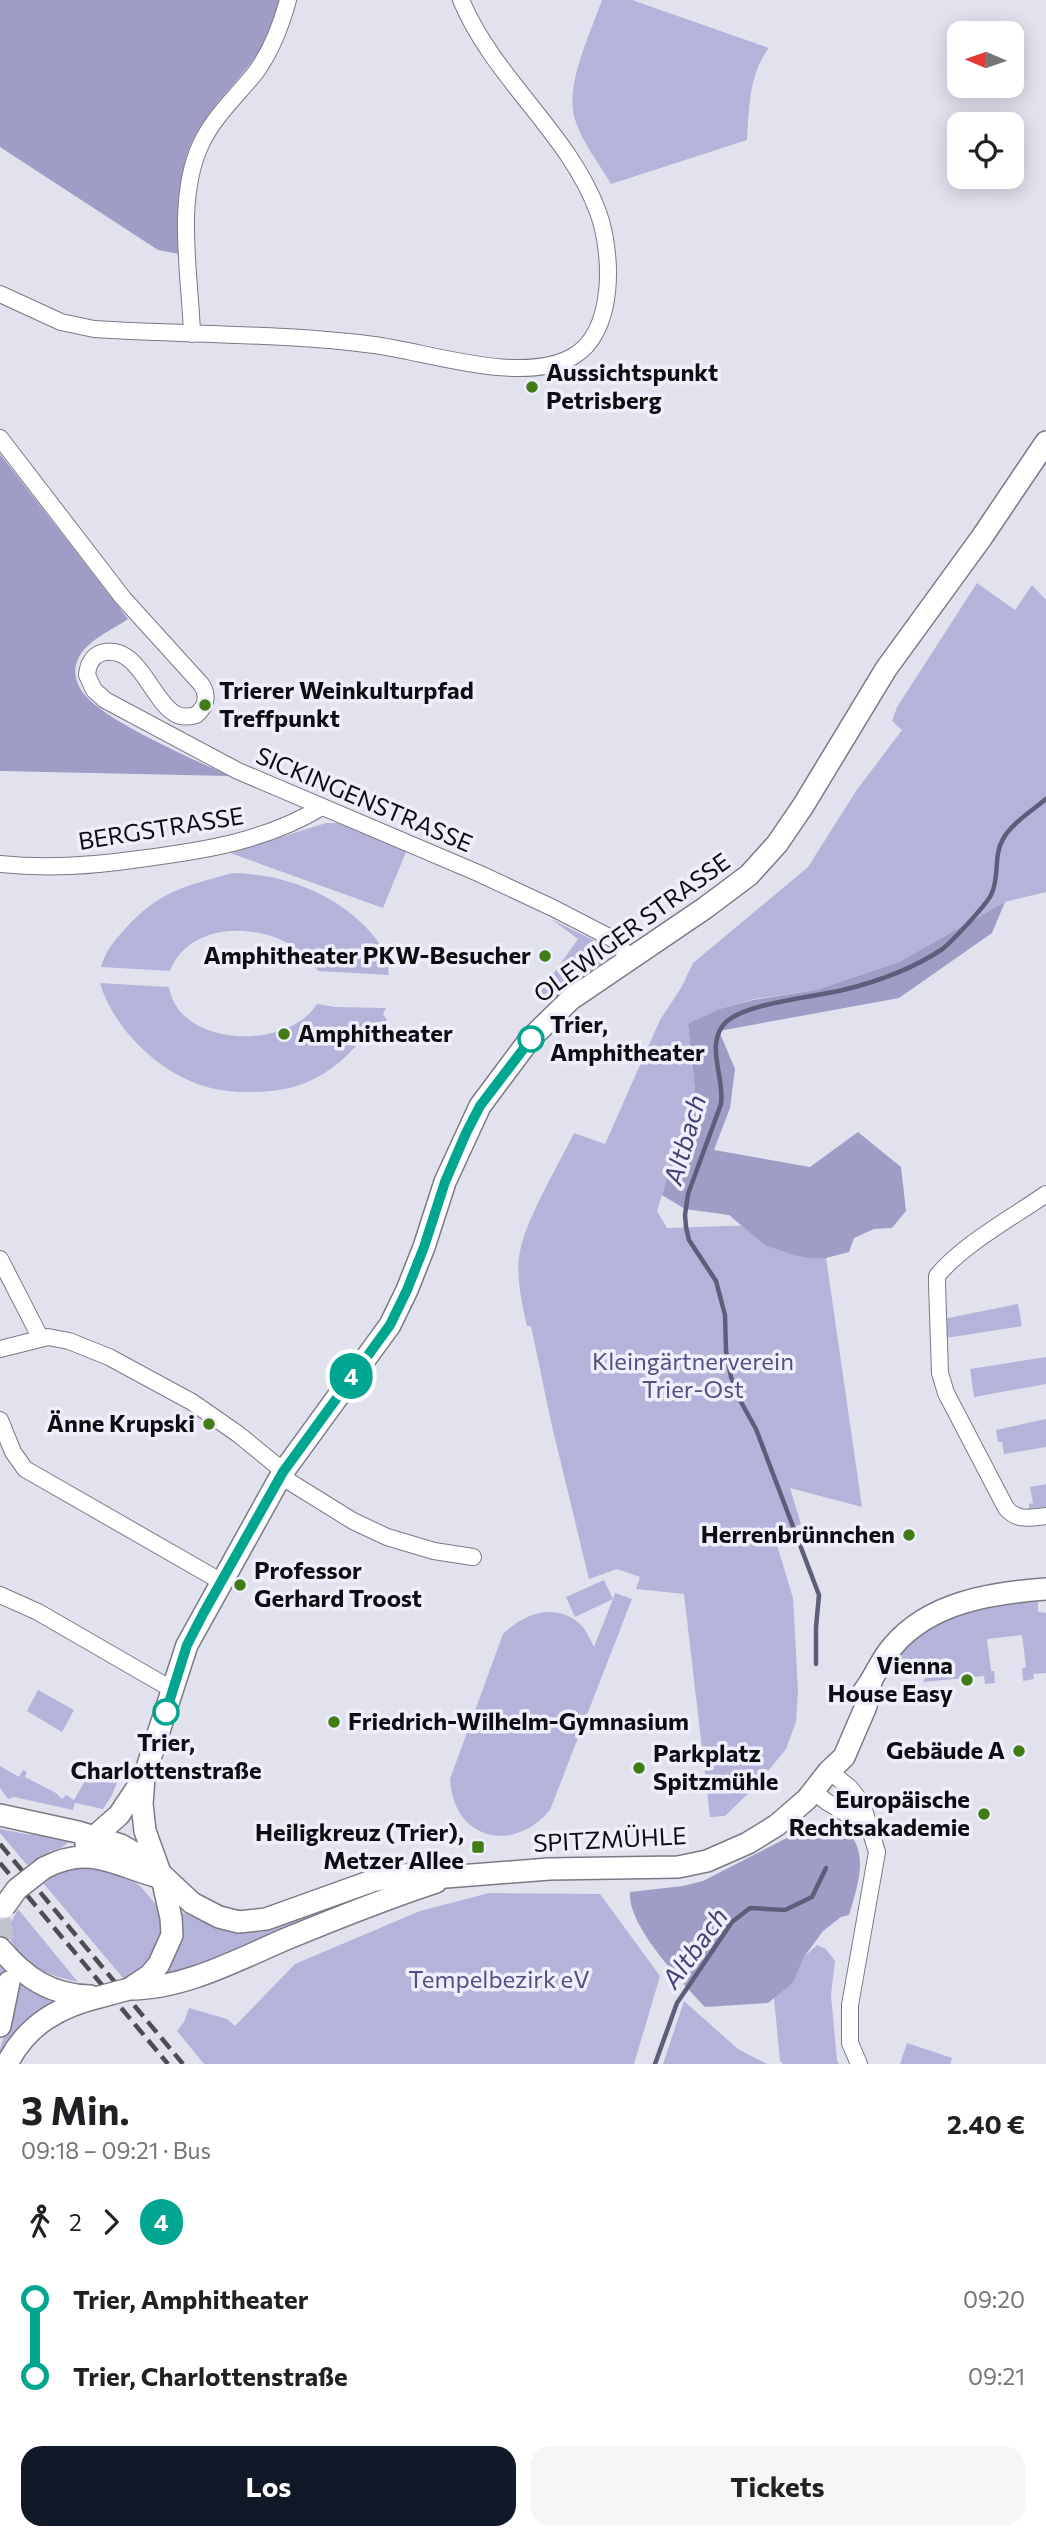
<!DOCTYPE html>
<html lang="de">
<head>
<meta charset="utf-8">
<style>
	:root { --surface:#fff; --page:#f6f6f6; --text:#202124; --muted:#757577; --accent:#111827 }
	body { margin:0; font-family:Commissioner,sans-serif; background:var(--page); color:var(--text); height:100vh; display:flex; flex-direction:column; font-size:26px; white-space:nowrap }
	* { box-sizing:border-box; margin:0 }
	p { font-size:23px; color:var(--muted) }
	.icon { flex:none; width:38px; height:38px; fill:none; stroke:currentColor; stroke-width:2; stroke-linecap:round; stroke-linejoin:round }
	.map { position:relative; height:2064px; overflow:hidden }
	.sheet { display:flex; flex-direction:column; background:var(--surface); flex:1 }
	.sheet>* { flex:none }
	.badge { padding:0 14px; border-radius:23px; font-size:24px; line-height:46px }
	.needle { width:46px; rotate:272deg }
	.buttons { position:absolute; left:947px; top:21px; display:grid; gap:14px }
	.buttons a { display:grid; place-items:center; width:77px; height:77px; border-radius:14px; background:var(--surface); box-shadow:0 4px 18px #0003; font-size:35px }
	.map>.badge { position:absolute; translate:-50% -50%; box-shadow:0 0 0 4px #fff }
	.legs { display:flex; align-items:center; gap:10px; height:77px; padding:0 21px; font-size:23px }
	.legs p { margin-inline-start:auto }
	.summary { display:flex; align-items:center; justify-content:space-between; height:119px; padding:0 21px }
	h1 { font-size:38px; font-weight:700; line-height:52px }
	.button { display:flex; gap:14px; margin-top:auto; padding:14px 21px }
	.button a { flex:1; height:80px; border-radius:21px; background:var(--accent); color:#fff; font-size:28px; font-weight:700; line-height:80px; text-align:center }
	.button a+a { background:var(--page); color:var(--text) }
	ul { padding:0 21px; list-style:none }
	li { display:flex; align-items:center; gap:24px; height:77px; font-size:26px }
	li i { display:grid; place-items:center; width:10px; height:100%; margin:0 9px; background:currentColor }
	li i::after { content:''; width:18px; height:18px; margin:-9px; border:5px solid; border-radius:50%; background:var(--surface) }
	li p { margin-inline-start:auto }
	li:first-child i { background:linear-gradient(#0000 50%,currentColor 0) }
	li:last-child i { background:linear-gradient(currentColor 50%,#0000 0) }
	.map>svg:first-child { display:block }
	.green { fill:#b4b4da }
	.forest { fill:#9e9dc5 }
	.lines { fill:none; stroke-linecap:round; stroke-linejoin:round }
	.stream { stroke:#5f5e7a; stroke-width:4.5 }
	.secondary-tunnel { stroke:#c2c2ce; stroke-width:21; stroke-dasharray:21 10; stroke-linecap:butt }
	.street-casing { stroke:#7a7a86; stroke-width:18 }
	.secondary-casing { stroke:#7a7a86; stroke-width:24 }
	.street { stroke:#fff; stroke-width:16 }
	.secondary { stroke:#fff; stroke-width:21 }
	.rail { stroke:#4d4d53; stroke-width:4.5; stroke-dasharray:14 7; stroke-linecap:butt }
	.secondary-bridge-casing { stroke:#7a7a86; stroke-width:24; stroke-linecap:butt }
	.secondary-bridge { stroke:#fff; stroke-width:21 }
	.line-1-casing { stroke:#fff; stroke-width:16 }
	.line-1 { stroke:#00a68f; stroke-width:10 }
	.poi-dot { fill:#417c16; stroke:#efeffc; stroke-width:2.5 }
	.stop-1-dot { fill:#fff; stroke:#00a68f; stroke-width:3.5 }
	.labels { text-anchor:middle; stroke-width:7; stroke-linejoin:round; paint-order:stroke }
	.poi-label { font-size:24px; font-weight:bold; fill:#0e0e12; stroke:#efeffc; text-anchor:end }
	.street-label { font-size:24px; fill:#0e0e12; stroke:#efeffc }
	.stop-label { font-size:24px; font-weight:bold; fill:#0e0e12; stroke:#efeffc; text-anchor:start }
	.park-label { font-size:24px; fill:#534f85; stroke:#efeffc }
	.water-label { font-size:26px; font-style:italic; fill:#443f74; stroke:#efeffc }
</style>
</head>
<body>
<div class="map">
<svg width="1046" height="2064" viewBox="0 0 1046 2064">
	<rect width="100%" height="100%" fill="#e2e2ef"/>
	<g class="green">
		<path d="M602,0h30l137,48c-20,26 -20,60 -22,92l-136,44c-12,-21 -31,-44 -37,-68 -8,-34 17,-84 28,-116z"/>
		<path d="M977,583l38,27 17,-25 14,15v292l-41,10 -106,60 -83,28 -62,9 -35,10 -31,16 7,65 -38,121 10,17 154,-5 41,284 -72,-19 11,36 -27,11 19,63 5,93 -2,31 -10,27 -31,38 -30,29 -15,1 -26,-223 -48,-5 4,-12 -23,-8 -28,10 -38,-157 -20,-96h-4c-5,-21 -12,-54 -7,-75 7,-34 38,-85 54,-118l31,11 55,-124 21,-32 12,-25 115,-96 48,-76 46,-61 -10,-9 5,-14z"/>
		<polygon points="326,823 339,823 406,852 383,908 230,853"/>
		<path d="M233,873c64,1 130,32 159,91l-4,3 1,8 -71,-4c-29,-49 -126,-58 -148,0l-69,-4c4,-15 13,-26 23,-37 35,-39 61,-44 109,-57z"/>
		<polygon points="551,919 601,944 610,952 606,960 549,1002 539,994 578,939"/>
		<path d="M100,983l69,4c10,61 119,64 148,17l18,3 51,1 -3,6 4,6v7l-7,6h-13c-17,21 -36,40 -62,50 -26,11 -74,12 -101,3 -45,-13 -91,-58 -104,-103z"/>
		<polygon points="1018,1304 1022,1326 946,1338 943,1319"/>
		<polygon points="1046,1357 1046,1384 974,1397 970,1369"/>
		<polygon points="1046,1419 1046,1447 1004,1454 1002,1442 998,1442 996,1430"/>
		<polygon points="1046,1484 1046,1507 1029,1509 1029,1504 1033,1503 1030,1487"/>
		<path d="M604,1580l9,19 2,-6 17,6 -82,211c-38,45 -97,29 -100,-31l53,-145c20,-20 51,-32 76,-11 7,6 11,16 15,24l19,-48 -38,18 -9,-20z"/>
		<path d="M1038,1601v11l8,1v60l-13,1 1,5 -11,2 -1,-13 4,-1 -4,-32 -35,4 4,32h3l1,12 -10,1 -1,-8 -61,6 5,-9 -8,-7 -3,4 -15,-9 -9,13 -6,-4c27,-55 96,-68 151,-69z"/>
		<polygon points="38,1690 74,1710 62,1732 27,1711"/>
		<polygon points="95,1764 119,1778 112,1795 103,1809 75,1803 73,1810 14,1797 8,1799 0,1788 0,1766 19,1777 23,1770 27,1772 25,1777 56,1793 62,1799 66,1795 74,1800"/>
		<polygon points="0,1829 31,1835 32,1831 69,1840 69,1842 54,1853 52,1850 27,1865 0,1833"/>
		<polygon points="76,1865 121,1872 141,1887 158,1907 164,1938 142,1971 123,1978 44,1884 56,1873"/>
		<polygon points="382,1886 387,1890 231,1957 163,1977 179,1911 219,1929 262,1932"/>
		<polygon points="489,1893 600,1894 660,1976 634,2064 204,2064 177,2031 184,2022 189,2008 227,2019 235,2026 295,1964 420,1911"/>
		<path d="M18,1909l60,73c-33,-8 -59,-15 -71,-52z"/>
		<polygon points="817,1945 826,1949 835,1961 831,1995 837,2060 839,2064 783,2064 780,2061 774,1998 793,1983 804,1957"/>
		<polygon points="0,1962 29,1990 54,2003 0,2059 0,2048 9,2019 0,1981"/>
		<polygon points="684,2001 738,2049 767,2064 663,2064"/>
		<polygon points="907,2043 952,2058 950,2064 900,2064"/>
	</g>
	<g class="forest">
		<path d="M0,0h281c-12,64 -66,90 -90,144 -15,35 -9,73 -7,111l-26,-5 -158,-103z"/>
		<path d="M0,454l128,165c-16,11 -42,22 -50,40 -5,10 -3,21 3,31 19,30 113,69 148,86l-229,-5z"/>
		<polygon points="1005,902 992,933 899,998 719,1031 735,1069 730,1108 714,1150 810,1167 858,1132 901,1167 906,1211 892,1228 874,1229 854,1238 849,1252 826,1258 808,1258 794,1255 765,1245 729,1215 685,1209 662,1195 695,1090 688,1024 719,1009 753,1000 816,990 899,962"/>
		<path d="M825,1822c50,12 35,57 24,93l-8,2 -18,14 -19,26 -11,26 -25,20 -63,4c-22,-24 -78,-81 -75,-115l53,-6 20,-5 105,-54z"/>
	</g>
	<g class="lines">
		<g class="stream">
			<path d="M816,1664v-37l3,-32 -63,-166 -15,-27 -10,-25 -5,-26 -1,-36 -9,-34 -27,-41 -3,-13 -1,-12 3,-21 33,-90c4,-26 -17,-61 5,-82 21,-19 87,-25 117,-32 33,-8 69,-21 98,-40 9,-6 45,-45 50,-55 9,-17 2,-39 12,-56 9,-16 30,-29 43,-40"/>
			<polyline points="655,2064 677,2003 732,1922 750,1908 785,1910 812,1897 826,1868"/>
		</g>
		<polyline class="secondary-tunnel" points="0,1919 8,1966"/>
		<g class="street-casing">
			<g id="street">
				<path d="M0,294l61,28 33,7c93,6 188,4 280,16 54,7 147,40 198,12 44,-24 41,-104 26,-145 -29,-79 -104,-133 -137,-212"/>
				<path d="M192,334c-2,-60 -17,-135 9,-190 13,-28 36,-48 55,-72 16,-22 25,-46 32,-72"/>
				<path d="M0,438l123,160 78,86c8,11 5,23 -5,31 -7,2 -15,3 -22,-2 -23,-14 -37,-71 -73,-60 -10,4 -13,12 -14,22l7,15 11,10 133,71 240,102 75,35 62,32 16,20"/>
				<path d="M0,864c48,5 91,2 139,-5 64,-8 127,-18 183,-52"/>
				<path d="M1046,1194c-33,23 -84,51 -109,82v9l3,88 6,20 60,115c11,13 24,10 40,8"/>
				<polyline points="0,1259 40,1337"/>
				<polyline points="0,1349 48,1337 69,1341 109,1357 192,1402 238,1434 276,1465 290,1482 353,1521 387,1537 434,1551 473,1557"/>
				<polyline points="0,1420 13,1452 25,1469 222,1582"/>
				<polyline points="0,1595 38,1612 173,1690"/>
				<polyline points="829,1771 850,1788 862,1803 877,1852 850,2005 850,2043 859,2064"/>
				<polyline points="814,1792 827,1802 868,1827"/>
			</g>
		</g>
		<g class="secondary-casing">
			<g id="secondary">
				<path d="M864,1691c11,-14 17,-32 29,-45 37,-44 99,-53 153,-57"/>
				<polyline points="0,1815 78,1832 121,1845 145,1859 192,1903 219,1917 239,1922 266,1919 372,1881 401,1875 423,1874 446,1877 549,1869 678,1867 707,1861 748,1843 777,1825 807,1799 829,1771 844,1757 866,1706 871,1682"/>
				<polyline points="86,1844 119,1815 143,1779"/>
				<path d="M44,1868c48,-25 73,-1 118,10"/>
				<path d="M0,1948c25,30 51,47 90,48"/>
				<polyline points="129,1989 150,1975 159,1964 172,1935 171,1918 162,1878 145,1831 142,1804 144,1777 187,1645 283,1472 390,1325 407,1290 424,1247 445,1182 480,1106 530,1039 571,999 705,908 749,875 777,844 803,806 886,669 982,537 1046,442"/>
				<path d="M129,1989c55,0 108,-29 157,-50 51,-21 98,-40 150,-57"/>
				<polyline points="0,2026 9,1982"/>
				<path d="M7,2064c20,-40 53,-58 96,-68"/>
			</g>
		</g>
		<use href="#street" class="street"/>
		<use href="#secondary" class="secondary"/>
		<g class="rail">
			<polyline points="0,1844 183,2064"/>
			<polyline points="0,1863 168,2064"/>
		</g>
		<g class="secondary-bridge-casing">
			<g id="secondary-bridge">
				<polyline points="4,1907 17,1889 44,1868"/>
				<polyline points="103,1996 129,1989"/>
			</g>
		</g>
		<use href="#secondary-bridge" class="secondary-bridge"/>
	</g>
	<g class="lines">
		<g class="line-1-casing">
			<polyline id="line-1" points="166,1712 187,1645 203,1614 283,1472 390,1325 407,1290 424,1247 445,1182 466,1133 480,1106 531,1039"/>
		</g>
		<use href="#line-1" class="line-1"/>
	</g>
	<g class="poi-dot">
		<circle cx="532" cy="387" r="7"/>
		<circle cx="205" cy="705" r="7"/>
		<circle cx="545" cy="956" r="7"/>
		<circle cx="284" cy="1034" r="7"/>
		<circle cx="209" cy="1424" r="7"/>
		<circle cx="909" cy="1535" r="7"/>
		<circle cx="240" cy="1585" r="7"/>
		<circle cx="967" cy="1680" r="7"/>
		<circle cx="334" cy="1722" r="7"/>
		<circle cx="1019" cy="1751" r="7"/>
		<circle cx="639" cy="1768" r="7"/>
		<circle cx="984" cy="1814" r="7"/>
		<rect x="471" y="1840" width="14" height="14" rx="3.5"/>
	</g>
	<g class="stop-1-dot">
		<circle cx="531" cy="1039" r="12"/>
		<circle cx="166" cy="1712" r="12"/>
	</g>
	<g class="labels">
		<g class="poi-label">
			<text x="546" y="381" text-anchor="start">Aussichtspunkt<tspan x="546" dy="28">Petrisberg</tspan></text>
			<text x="219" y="699" text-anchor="start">Trierer Weinkulturpfad<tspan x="219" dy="28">Treffpunkt</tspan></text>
			<text x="531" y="964">Amphitheater PKW-Besucher</text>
			<text x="298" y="1042" text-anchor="start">Amphitheater</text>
			<text x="195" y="1432">Änne Krupski</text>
			<text x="895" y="1543">Herrenbrünnchen</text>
			<text x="254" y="1579" text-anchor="start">Professor<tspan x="254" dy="28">Gerhard Troost</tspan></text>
			<text x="953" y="1674">Vienna<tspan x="953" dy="28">House Easy</tspan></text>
			<text x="348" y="1730" text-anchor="start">Friedrich-Wilhelm-Gymnasium</text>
			<text x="1005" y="1759">Gebäude A</text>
			<text x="653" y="1762" text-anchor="start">Parkplatz<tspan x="653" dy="28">Spitzmühle</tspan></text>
			<text x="970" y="1808">Europäische<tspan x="970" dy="28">Rechtsakademie</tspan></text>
			<text x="464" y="1841">Heiligkreuz (Trier),<tspan x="464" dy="28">Metzer Allee</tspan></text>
		</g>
		<g class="street-label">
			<text transform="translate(364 800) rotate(23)" y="8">SICKINGENSTRASSE</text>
			<text transform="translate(161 829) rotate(-9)" y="8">BERGSTRASSE</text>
			<text transform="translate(632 928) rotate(-36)" y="8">OLEWIGER STRASSE</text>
			<text transform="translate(610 1840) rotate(-3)" y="8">SPITZMÜHLE</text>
		</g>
		<g class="stop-label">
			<text x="550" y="1033">Trier,<tspan x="550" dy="28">Amphitheater</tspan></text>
			<text x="166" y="1751" text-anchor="middle">Trier,<tspan x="166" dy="28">Charlottenstraße</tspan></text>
		</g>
		<g class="park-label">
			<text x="693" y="1370">Kleingärtnerverein<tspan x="693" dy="28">Trier-Ost</tspan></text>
			<text x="499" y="1988">Tempelbezirk eV</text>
		</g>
		<g class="water-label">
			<text transform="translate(685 1140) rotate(-74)" y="9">Altbach</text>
			<text transform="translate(695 1948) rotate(-54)" y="9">Altbach</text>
		</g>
	</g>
</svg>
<div class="buttons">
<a><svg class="needle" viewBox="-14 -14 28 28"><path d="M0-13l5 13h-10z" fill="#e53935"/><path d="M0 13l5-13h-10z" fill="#757577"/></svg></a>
<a><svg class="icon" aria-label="locate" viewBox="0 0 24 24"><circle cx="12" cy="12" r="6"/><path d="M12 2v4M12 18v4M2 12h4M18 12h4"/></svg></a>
</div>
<b class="badge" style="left:351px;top:1376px;background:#00a68f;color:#fff">4</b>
</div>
<section class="sheet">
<div class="summary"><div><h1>3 Min.</h1><p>09:18 – 09:21 · Bus</p></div><b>2.40 €</b></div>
<div class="legs"><svg class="icon" aria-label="walk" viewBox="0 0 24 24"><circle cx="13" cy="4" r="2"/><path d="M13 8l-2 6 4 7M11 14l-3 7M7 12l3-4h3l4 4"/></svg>2<svg class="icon" aria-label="forward" viewBox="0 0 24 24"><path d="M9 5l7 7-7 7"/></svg><b class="badge" style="background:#00a68f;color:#fff">4</b></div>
<ul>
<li><i style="color:#00a68f"></i><b>Trier, Amphitheater</b><p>09:20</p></li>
<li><i style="color:#00a68f"></i><b>Trier, Charlottenstraße</b><p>09:21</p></li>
</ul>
<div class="button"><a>Los</a><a>Tickets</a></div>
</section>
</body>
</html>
